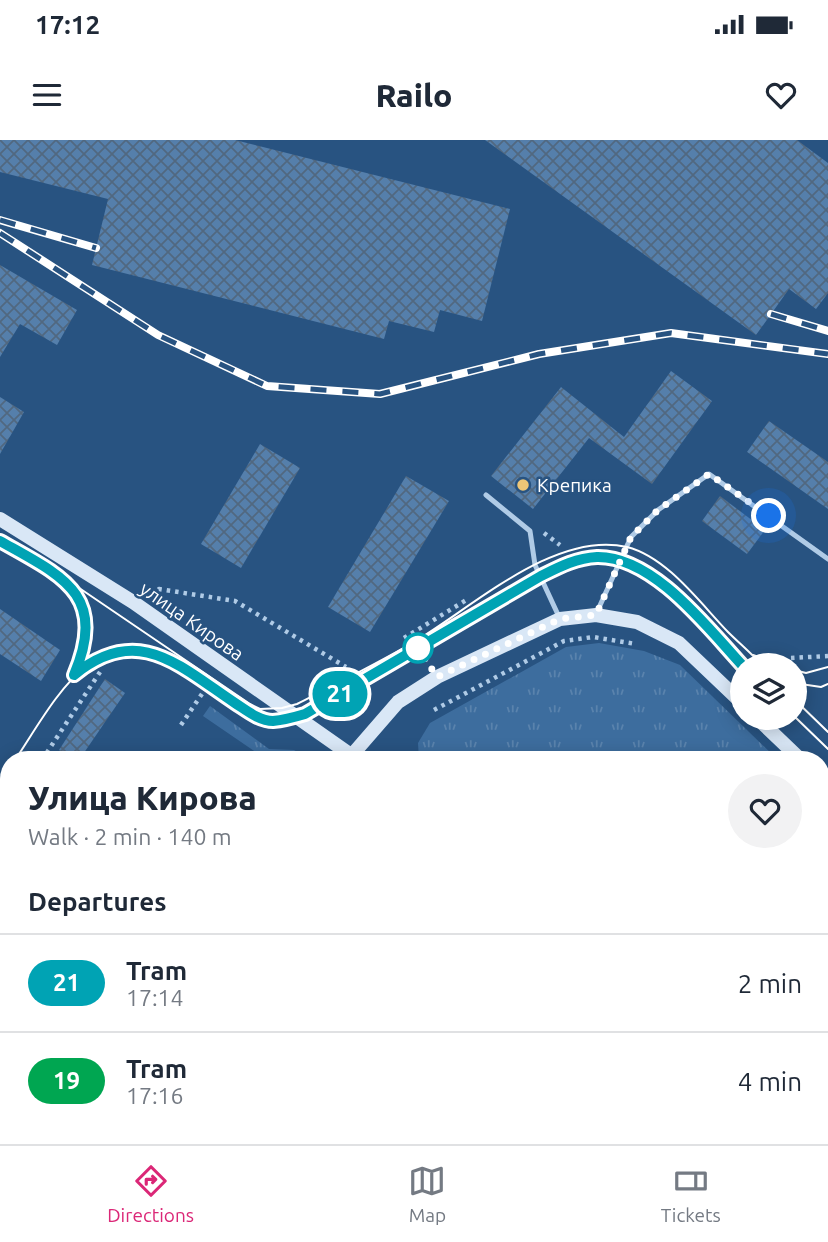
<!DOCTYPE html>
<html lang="en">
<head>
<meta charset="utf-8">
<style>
	:root { --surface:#fff; --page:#f2f2f3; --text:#1f2937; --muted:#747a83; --line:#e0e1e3; --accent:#db2777 }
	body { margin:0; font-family:Ubuntu,sans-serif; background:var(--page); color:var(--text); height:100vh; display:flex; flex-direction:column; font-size:26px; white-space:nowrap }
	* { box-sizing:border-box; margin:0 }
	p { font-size:23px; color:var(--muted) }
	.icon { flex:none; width:38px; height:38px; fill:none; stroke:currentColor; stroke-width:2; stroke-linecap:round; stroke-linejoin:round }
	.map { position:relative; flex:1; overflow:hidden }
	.side { position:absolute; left:0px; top:611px; width:830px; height:394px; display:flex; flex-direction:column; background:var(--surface); border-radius:28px 28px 0 0; box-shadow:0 4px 18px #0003 }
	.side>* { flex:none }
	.badge { padding:0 14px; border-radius:23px; font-size:24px; line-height:46px }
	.fabs { position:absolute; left:730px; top:513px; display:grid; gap:14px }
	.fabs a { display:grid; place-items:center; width:77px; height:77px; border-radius:50%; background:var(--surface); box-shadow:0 4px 18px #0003; font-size:35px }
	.you { position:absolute; width:35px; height:35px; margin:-18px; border:5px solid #fff; border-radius:50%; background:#1a73e8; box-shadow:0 0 0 10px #1a73e833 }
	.map>.badge { position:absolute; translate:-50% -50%; box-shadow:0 0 0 4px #fff }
	h2 { padding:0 28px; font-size:26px; line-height:63px }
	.round { display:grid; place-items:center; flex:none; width:74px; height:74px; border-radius:37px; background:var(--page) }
	.overview { display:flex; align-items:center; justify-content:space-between; height:119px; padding:0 28px }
	h1 { font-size:33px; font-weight:800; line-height:52px }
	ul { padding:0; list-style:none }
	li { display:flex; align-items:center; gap:21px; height:98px; padding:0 28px; border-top:2px solid var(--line) }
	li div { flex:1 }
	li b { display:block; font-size:26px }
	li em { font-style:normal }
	li .badge { min-width:77px; font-weight:700; text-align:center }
	.status { display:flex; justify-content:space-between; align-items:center; height:49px; padding:0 35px; background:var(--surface); direction:ltr }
	.status svg { height:19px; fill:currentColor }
	header { display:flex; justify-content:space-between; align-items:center; height:91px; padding:0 28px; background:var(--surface); font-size:32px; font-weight:800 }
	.tab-bar { display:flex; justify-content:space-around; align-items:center; height:98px; border-top:2px solid var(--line); background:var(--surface); font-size:19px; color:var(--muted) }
	.tab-bar a { display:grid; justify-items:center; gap:4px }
	.tab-bar .active { color:var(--accent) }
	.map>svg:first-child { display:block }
	.grass { fill:url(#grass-tufts) }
	.building { fill:url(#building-cross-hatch) }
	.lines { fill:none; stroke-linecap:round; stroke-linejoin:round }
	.path { stroke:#b0cbe6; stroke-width:4.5; stroke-dasharray:3.5 5; stroke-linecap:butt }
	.lane { stroke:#b0cbe6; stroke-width:5 }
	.secondary { stroke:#d9e7f6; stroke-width:14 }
	.primary { stroke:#f1f6fd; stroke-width:18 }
	.tram { stroke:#fff; stroke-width:2 }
	.rail-casing { stroke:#fff; stroke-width:8 }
	.rail { stroke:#285381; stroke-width:5; stroke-dasharray:16; stroke-linecap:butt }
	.line-casing { stroke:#fff; stroke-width:16 }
	.line { stroke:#00a3b4; stroke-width:10 }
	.walk { stroke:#fff; stroke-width:7; stroke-dasharray:0 12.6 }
	.poi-dot { fill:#edc677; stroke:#285381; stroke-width:2.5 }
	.stop-dot { fill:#fff; stroke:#00a3b4; stroke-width:3.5 }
	.labels { text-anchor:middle; stroke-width:5; stroke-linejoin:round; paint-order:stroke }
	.poi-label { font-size:19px; fill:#fff; stroke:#285381; text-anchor:start }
	.street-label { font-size:19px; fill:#fff; stroke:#285381 }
</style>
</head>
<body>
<div class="status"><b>17:12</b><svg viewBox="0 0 49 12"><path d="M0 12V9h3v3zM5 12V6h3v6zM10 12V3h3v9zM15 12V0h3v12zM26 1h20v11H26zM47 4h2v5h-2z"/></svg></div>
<header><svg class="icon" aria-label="menu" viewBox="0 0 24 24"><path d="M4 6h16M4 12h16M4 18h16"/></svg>Railo<svg class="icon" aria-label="heart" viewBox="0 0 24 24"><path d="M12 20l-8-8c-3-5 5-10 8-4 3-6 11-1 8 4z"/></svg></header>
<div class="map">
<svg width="828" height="1004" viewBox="0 0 828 1004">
	<defs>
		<pattern id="grass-tufts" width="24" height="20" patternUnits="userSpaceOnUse" patternTransform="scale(1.75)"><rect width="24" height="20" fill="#3d6d9e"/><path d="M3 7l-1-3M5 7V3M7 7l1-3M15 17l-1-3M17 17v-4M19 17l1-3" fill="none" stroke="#5a83ad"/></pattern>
		<pattern id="building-cross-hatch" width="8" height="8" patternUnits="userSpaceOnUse" patternTransform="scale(1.75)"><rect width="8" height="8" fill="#557fab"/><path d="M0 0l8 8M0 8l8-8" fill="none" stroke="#516880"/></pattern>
	</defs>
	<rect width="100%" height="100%" fill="#285381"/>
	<g class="grass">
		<polygon points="599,503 644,511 680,525 777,619 419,619 418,603 430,583 566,507"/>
		<polygon points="210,566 269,609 294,610 308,619 266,619 203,576"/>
		<polygon points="821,661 828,668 828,856 821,866"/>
		<polygon points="556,996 658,996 663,1004 550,1004"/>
	</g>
	<g class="building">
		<polygon points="0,0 235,0 510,69 482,181 440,170 434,192 389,181 384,199 92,125 108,59 0,32"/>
		<polygon points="485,0 797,0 828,23 828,153 816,169 789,149 756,195"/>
		<polygon points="0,125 77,170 57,205 20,184 0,217"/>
		<polygon points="671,231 712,261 652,344 589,298 533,369 491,336 561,247 624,297"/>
		<polygon points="0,257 24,272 0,314"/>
		<polygon points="769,281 828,322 828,369 747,312"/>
		<polygon points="260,304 300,328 241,428 201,404"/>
		<polygon points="406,336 449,361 370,492 328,467"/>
		<polygon points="720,356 765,390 747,414 702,381"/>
		<polygon points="0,469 60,510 41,541 0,514"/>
		<polygon points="105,539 125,553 79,620 73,620 59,610"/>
	</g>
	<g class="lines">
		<g class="path">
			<polyline points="544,393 560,405"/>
			<polyline points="153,456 159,449 235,461 346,527"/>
			<polyline points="404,498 468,459"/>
			<polyline points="791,518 828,516"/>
			<polyline points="434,570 564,501 593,497 636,504"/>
			<polyline points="181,585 212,539"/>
			<polyline points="42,620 102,529"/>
			<polyline points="0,645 9,641"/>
			<polyline points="0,681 9,668"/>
			<polyline points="0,913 9,920"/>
			<polyline points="116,996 124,1002 128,996"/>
			<polyline points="227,996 239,1004"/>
			<polyline points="458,996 460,1004"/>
			<polyline points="543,1004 549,996"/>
		</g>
		<g class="lane">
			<polyline points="486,355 530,391 535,425 560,479"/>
			<polyline points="597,472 631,397 658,370 709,334 828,419"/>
			<polyline points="0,889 9,895"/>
			<polyline points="146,996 158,1004"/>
			<polyline points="673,996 676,1004"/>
		</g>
		<g class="secondary">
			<polyline points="0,379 133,462 358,620"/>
			<polyline points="757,578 801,620"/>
			<polyline points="352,615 398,562 437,537 560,479 596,475 637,482 679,503 742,563"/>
			<polyline points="821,639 828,646"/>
			<polyline points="821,965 828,971"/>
		</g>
		<g class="primary">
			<polyline points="821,923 828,914"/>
			<polyline points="757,1004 763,996"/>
			<polyline points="827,1004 828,1002"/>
		</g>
		<g class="tram">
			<path d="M0,401l63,36 187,127 10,5 22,-1 15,-4c39,-20 79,-40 117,-62 59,-35 141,-112 213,-95 40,10 73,56 101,85 11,11 23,21 34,33"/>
			<path d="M70,447c20,28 18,54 5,85"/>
			<path d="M481,471c28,-16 58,-41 89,-49 74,-21 128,55 172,103"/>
			<polyline points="753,515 781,525"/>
			<polyline points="794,530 806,533 828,527"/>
			<polyline points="794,543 821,547 828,544"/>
			<polyline points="794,559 828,592"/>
			<path d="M249,572c43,22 88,-16 124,-37"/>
			<polyline points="794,576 828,609"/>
			<path d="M15,620c36,-53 78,-143 155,-100"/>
			<polyline points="0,642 9,629"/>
		</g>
		<g class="rail-casing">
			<g id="rail">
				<polyline points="0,80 96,108"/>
				<polyline points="0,93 158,195 267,246 380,254 539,214 671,193 828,214"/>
				<polyline points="771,174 828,191"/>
			</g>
		</g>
		<use href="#rail" class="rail"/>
	</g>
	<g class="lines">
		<g class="line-casing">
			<path id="line" d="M0,401c62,35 108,53 74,134 64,-52 104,-10 161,28 11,7 24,18 38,18 11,-1 22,-4 32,-7l236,-138c18,-9 35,-18 56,-19 56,-1 110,70 145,108"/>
		</g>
		<use href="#line" class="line"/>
		<polyline class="walk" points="418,508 437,537 560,479 596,475 631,397 658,370 709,334 769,376"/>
	</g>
	<circle class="poi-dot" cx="523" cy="345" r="7"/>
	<circle class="stop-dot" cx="418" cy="508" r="14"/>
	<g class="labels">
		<g class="poi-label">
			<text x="537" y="352">Крепика</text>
		</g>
		<g class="street-label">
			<text transform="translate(192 481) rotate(35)" y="7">улица Кирова</text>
		</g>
	</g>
</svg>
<div class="fabs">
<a><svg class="icon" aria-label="layers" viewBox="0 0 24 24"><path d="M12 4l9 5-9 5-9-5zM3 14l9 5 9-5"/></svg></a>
</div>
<div class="you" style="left:769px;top:376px"></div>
<b class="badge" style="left:340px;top:554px;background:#00a3b4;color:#fff">21</b>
<section class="side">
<div class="overview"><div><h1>Улица Кирова</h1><p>Walk · 2 min · 140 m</p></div><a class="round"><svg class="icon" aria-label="heart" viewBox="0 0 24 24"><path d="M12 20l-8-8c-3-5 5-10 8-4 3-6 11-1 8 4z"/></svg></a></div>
<h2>Departures</h2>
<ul>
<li><span class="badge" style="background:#00a3b4;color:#fff">21</span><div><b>Tram</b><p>17:14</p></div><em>2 min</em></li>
<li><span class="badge" style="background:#00a651;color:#fff">19</span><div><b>Tram</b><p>17:16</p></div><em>4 min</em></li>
</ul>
</section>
</div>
<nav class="tab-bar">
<a class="active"><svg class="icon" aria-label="directions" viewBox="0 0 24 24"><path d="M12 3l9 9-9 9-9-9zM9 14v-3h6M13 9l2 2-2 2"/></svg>Directions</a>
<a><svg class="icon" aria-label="map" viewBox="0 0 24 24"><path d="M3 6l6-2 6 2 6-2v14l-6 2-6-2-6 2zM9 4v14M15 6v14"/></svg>Map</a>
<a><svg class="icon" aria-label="tickets" viewBox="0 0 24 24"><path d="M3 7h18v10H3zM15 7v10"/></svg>Tickets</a>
</nav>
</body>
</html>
